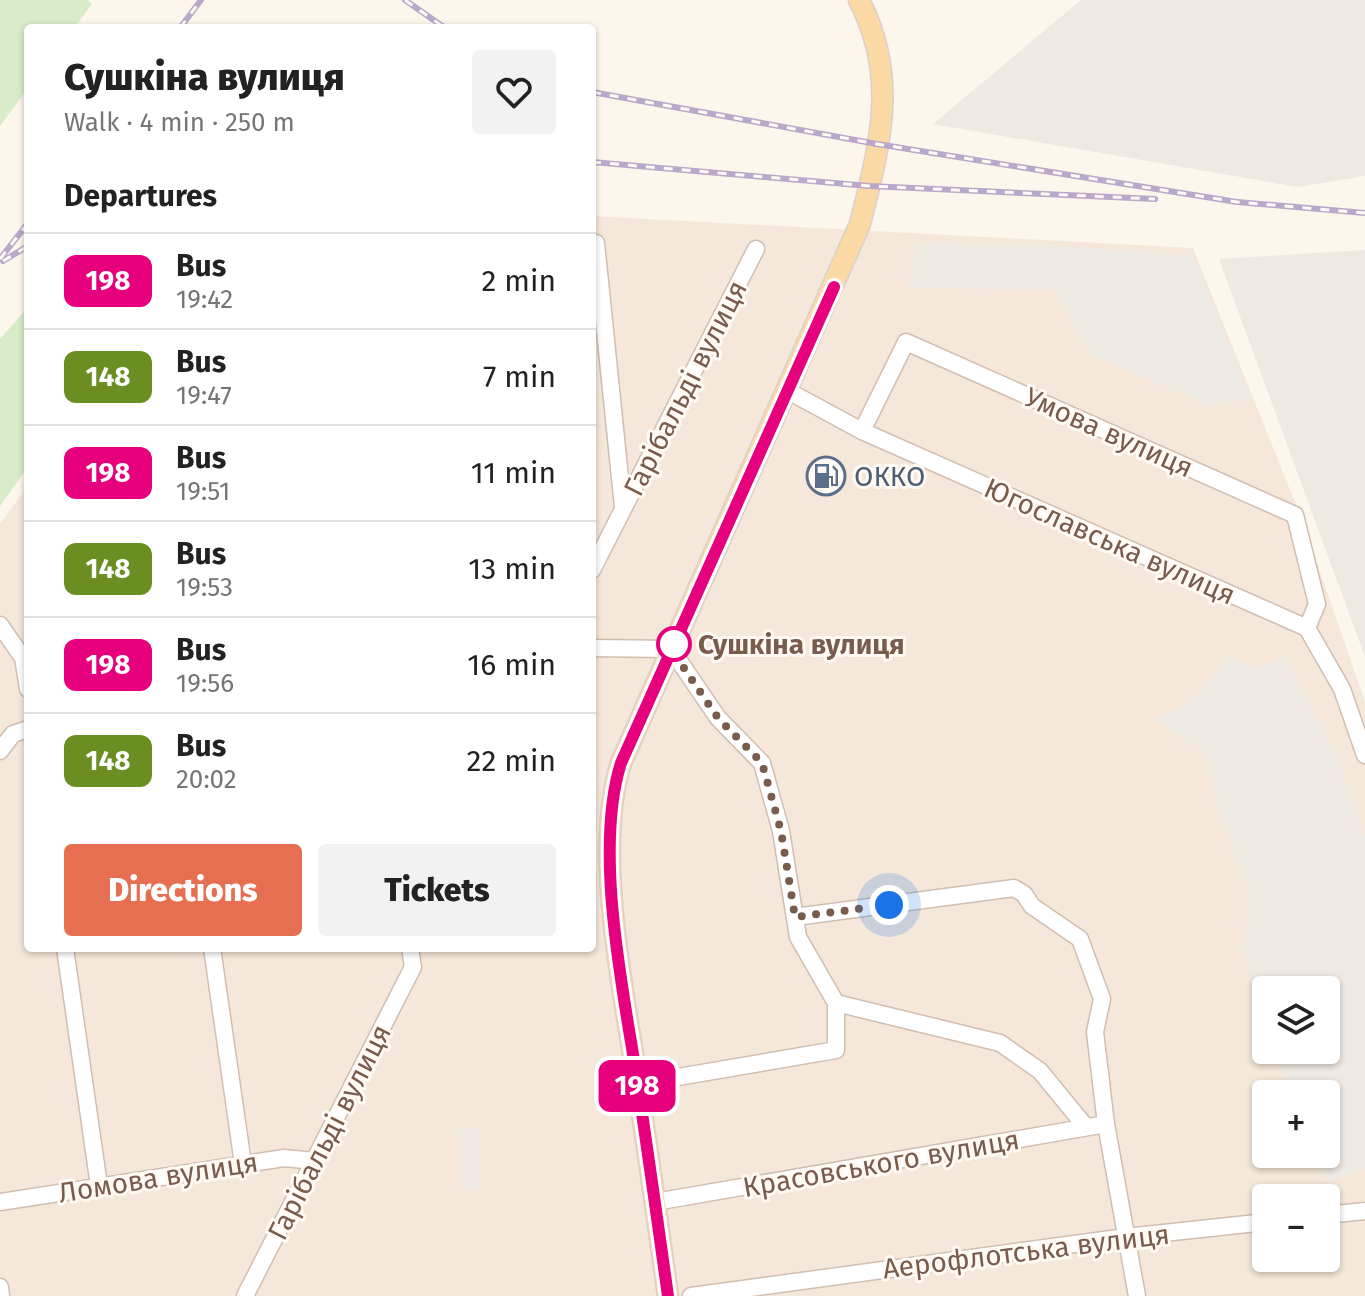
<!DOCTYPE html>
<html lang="en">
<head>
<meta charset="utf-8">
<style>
	:root { --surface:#fff; --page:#f2f2f2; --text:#222; --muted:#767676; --line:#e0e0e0; --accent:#e76f51 }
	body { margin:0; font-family:"Fira Sans",sans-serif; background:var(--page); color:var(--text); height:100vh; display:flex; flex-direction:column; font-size:30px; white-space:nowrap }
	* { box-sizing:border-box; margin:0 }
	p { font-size:26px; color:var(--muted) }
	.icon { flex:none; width:44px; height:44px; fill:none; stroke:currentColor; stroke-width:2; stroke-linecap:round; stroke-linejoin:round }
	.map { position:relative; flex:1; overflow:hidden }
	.drawer { position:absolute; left:24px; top:24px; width:572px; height:928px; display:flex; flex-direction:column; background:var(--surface); border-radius:8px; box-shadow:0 2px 6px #0004 }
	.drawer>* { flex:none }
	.badge { padding:0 16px; border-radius:12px; font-size:28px; line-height:52px }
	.controls { position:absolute; left:1252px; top:976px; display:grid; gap:16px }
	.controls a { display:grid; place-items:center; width:88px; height:88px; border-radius:8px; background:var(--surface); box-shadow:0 2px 6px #0004; font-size:40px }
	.you { position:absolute; width:40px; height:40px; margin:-20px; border:6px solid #fff; border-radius:50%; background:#1a73e8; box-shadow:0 0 0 12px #1a73e833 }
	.map>.badge { position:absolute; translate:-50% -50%; box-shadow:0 0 0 4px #fff }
	h2 { padding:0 40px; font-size:30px; line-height:72px }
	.round { display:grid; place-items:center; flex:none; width:84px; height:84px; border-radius:8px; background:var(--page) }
	.headline { display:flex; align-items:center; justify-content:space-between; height:136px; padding:0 40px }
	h1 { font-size:38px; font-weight:800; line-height:60px }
	.cta { display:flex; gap:16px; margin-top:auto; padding:16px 40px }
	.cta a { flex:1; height:92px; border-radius:8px; background:var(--accent); color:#fff; font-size:32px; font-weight:800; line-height:92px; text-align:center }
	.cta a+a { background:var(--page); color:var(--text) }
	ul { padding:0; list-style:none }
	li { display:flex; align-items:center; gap:24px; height:96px; padding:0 40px; border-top:2px solid var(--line) }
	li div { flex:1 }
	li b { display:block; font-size:30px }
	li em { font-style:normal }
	li .badge { min-width:88px; font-weight:700; text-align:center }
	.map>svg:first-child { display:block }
	.residential { fill:#f5e8da; fill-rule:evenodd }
	.industrial { fill:#efe9e4 }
	.green { fill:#d8ecc9 }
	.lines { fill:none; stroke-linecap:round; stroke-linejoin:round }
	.minor-casing { stroke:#d1beb0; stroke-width:19 }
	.major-casing { stroke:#dad1cd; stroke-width:23 }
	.minor { stroke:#fff; stroke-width:16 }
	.major { stroke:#fbd9a5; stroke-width:20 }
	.rail-casing { stroke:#b9a8c9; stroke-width:6 }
	.rail { stroke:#fffaf3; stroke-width:3; stroke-dasharray:9; stroke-linecap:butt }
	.line-casing { stroke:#fff; stroke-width:18 }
	.line { stroke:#e6007e; stroke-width:12 }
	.walk { stroke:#7a5c4d; stroke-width:8; stroke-dasharray:0 14.4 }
	.stop-dot { fill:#fff; stroke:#e6007e; stroke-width:4 }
	.labels { text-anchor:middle; stroke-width:6; stroke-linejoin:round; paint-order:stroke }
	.street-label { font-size:28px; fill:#7a5c4d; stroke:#fffaf3 }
	.service-label { font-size:28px; fill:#4e5e75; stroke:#fffaf3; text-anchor:start }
	.stop-label { font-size:28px; font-weight:bold; fill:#7a5c4d; stroke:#fffaf3; text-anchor:start }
</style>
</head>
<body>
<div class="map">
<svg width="1365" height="1296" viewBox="0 0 1365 1296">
	<rect width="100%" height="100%" fill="#fdf6ec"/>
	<path class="residential" d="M592,216l601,32 110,274 62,180v594h-1365v-772l28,-39v463h564zM1266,990h60v60h-60zM1266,1094h60v60h-60zM1266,1198h60v60h-60z"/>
	<g class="industrial">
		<polygon points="1081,0 1365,0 1365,176 1298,187 933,124"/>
		<polygon points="916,243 1060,246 1193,255 1251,399 1212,406 1090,355 1055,290 908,288"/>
		<polygon points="1365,250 1365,657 1219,259"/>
		<polygon points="1230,655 1259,670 1284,656 1339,760 1365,836 1365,1169 1329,1184 1312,1154 1326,1154 1326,1094 1289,1094 1275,1050 1326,1050 1326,990 1266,990 1266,1023 1242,950 1250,894 1217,806 1206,753 1151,718 1188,705"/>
		<polygon points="479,1127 481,1189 461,1189 459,1128"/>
	</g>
	<g class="green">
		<polygon points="0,0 88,0 92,4 74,28 28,28 28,88 0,126"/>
		<polygon points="28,307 28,467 0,506 0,339"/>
	</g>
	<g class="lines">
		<g class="minor-casing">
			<g id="minor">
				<polyline points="596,243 623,507"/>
				<polyline points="788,391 862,431 1307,628 1342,689 1365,755"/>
				<polyline points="862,431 906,342 1295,515 1317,604 1307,628"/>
				<polyline points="592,570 756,249"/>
				<polyline points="0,625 23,658 28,689"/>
				<polyline points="592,648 671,649 718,718 762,763 781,831 798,937 836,1003 836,1050 637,1084"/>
				<polyline points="0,751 13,734 28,729"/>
				<polyline points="795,917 1014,888 1024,894 1032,906 1080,939 1102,999 1095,1032 1106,1124 1137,1296"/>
				<polyline points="65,948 99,1186"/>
				<polyline points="212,948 243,1164"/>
				<polyline points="836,1003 1000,1043 1040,1071 1086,1127"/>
				<polyline points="0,1202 284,1158 315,1161"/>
				<polyline points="655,1202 1106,1124"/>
				<polyline points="1326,1215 1365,1211"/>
				<polyline points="0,1287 1,1296"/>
				<polyline points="245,1296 413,967 410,948"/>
				<polyline points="691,1296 1126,1237 1266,1222"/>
			</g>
		</g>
		<g class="major-casing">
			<path id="major" d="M668,1296c-11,-79 -22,-158 -34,-236 -14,-85 -39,-215 -13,-297l239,-539c20,-81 39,-146 -1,-224"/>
		</g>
		<use href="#minor" class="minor"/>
		<use href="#major" class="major"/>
		<g class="rail-casing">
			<g id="rail">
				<polyline points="405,0 445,28"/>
				<polyline points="180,28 201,0"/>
				<polyline points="592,92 877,144 1237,202 1365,213"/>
				<polyline points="592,162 869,186 1155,199"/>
				<polyline points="0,259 28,223"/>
				<polyline points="3,261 28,246"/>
			</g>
		</g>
		<use href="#rail" class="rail"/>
	</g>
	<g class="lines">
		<g class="line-casing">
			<path id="line" d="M668,1296c-11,-79 -22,-158 -34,-236 -14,-85 -39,-215 -13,-297l213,-476"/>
		</g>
		<use href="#line" class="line"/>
		<polyline class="walk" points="674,644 671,649 718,718 762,763 781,831 795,917 889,905"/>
	</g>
	<defs>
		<g id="fuel-ring" transform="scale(2)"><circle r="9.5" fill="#fffaf3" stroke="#5c6f8a" stroke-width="1.5"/><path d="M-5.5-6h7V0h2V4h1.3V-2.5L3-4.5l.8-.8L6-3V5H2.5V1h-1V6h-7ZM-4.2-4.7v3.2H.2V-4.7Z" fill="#5c6f8a"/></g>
	</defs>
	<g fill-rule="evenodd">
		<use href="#fuel-ring" x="826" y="476"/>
	</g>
	<circle class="stop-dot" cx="674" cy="644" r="16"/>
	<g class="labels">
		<g class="street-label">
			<text transform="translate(685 388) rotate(-63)" y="10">Гарібальді вулиця</text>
			<text transform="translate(1109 432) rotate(24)" y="10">Умова вулиця</text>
			<text transform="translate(1110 541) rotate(24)" y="10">Югославська вулиця</text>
			<text transform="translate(329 1132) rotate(-63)" y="10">Гарібальді вулиця</text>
			<text transform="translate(881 1163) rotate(-10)" y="10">Красовського вулиця</text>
			<text transform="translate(158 1177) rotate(-9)" y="10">Ломова вулиця</text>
			<text transform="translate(1026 1251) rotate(-7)" y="10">Аерофлотська вулиця</text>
		</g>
		<g class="service-label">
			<text x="854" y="486">ОККО</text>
		</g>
		<g class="stop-label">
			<text x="698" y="654">Сушкіна вулиця</text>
		</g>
	</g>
</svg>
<div class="controls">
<a><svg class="icon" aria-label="layers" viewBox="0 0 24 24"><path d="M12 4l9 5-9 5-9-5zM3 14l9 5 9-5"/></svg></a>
<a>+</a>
<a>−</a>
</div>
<div class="you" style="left:889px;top:905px"></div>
<b class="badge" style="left:637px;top:1086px;background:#e6007e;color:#fff">198</b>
<section class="drawer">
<div class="headline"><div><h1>Сушкіна вулиця</h1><p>Walk · 4 min · 250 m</p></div><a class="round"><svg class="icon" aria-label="heart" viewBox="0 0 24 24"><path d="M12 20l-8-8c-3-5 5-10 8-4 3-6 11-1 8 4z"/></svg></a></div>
<h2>Departures</h2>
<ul>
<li><span class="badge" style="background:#e6007e;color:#fff">198</span><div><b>Bus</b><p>19:42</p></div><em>2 min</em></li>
<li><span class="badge" style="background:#6b8e23;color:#fff">148</span><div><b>Bus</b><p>19:47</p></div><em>7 min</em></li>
<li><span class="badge" style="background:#e6007e;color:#fff">198</span><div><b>Bus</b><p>19:51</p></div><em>11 min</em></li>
<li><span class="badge" style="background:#6b8e23;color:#fff">148</span><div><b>Bus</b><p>19:53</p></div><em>13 min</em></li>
<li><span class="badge" style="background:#e6007e;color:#fff">198</span><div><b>Bus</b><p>19:56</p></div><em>16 min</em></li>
<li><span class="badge" style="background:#6b8e23;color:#fff">148</span><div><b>Bus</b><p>20:02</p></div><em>22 min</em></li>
</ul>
<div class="cta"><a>Directions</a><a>Tickets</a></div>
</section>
</div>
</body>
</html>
